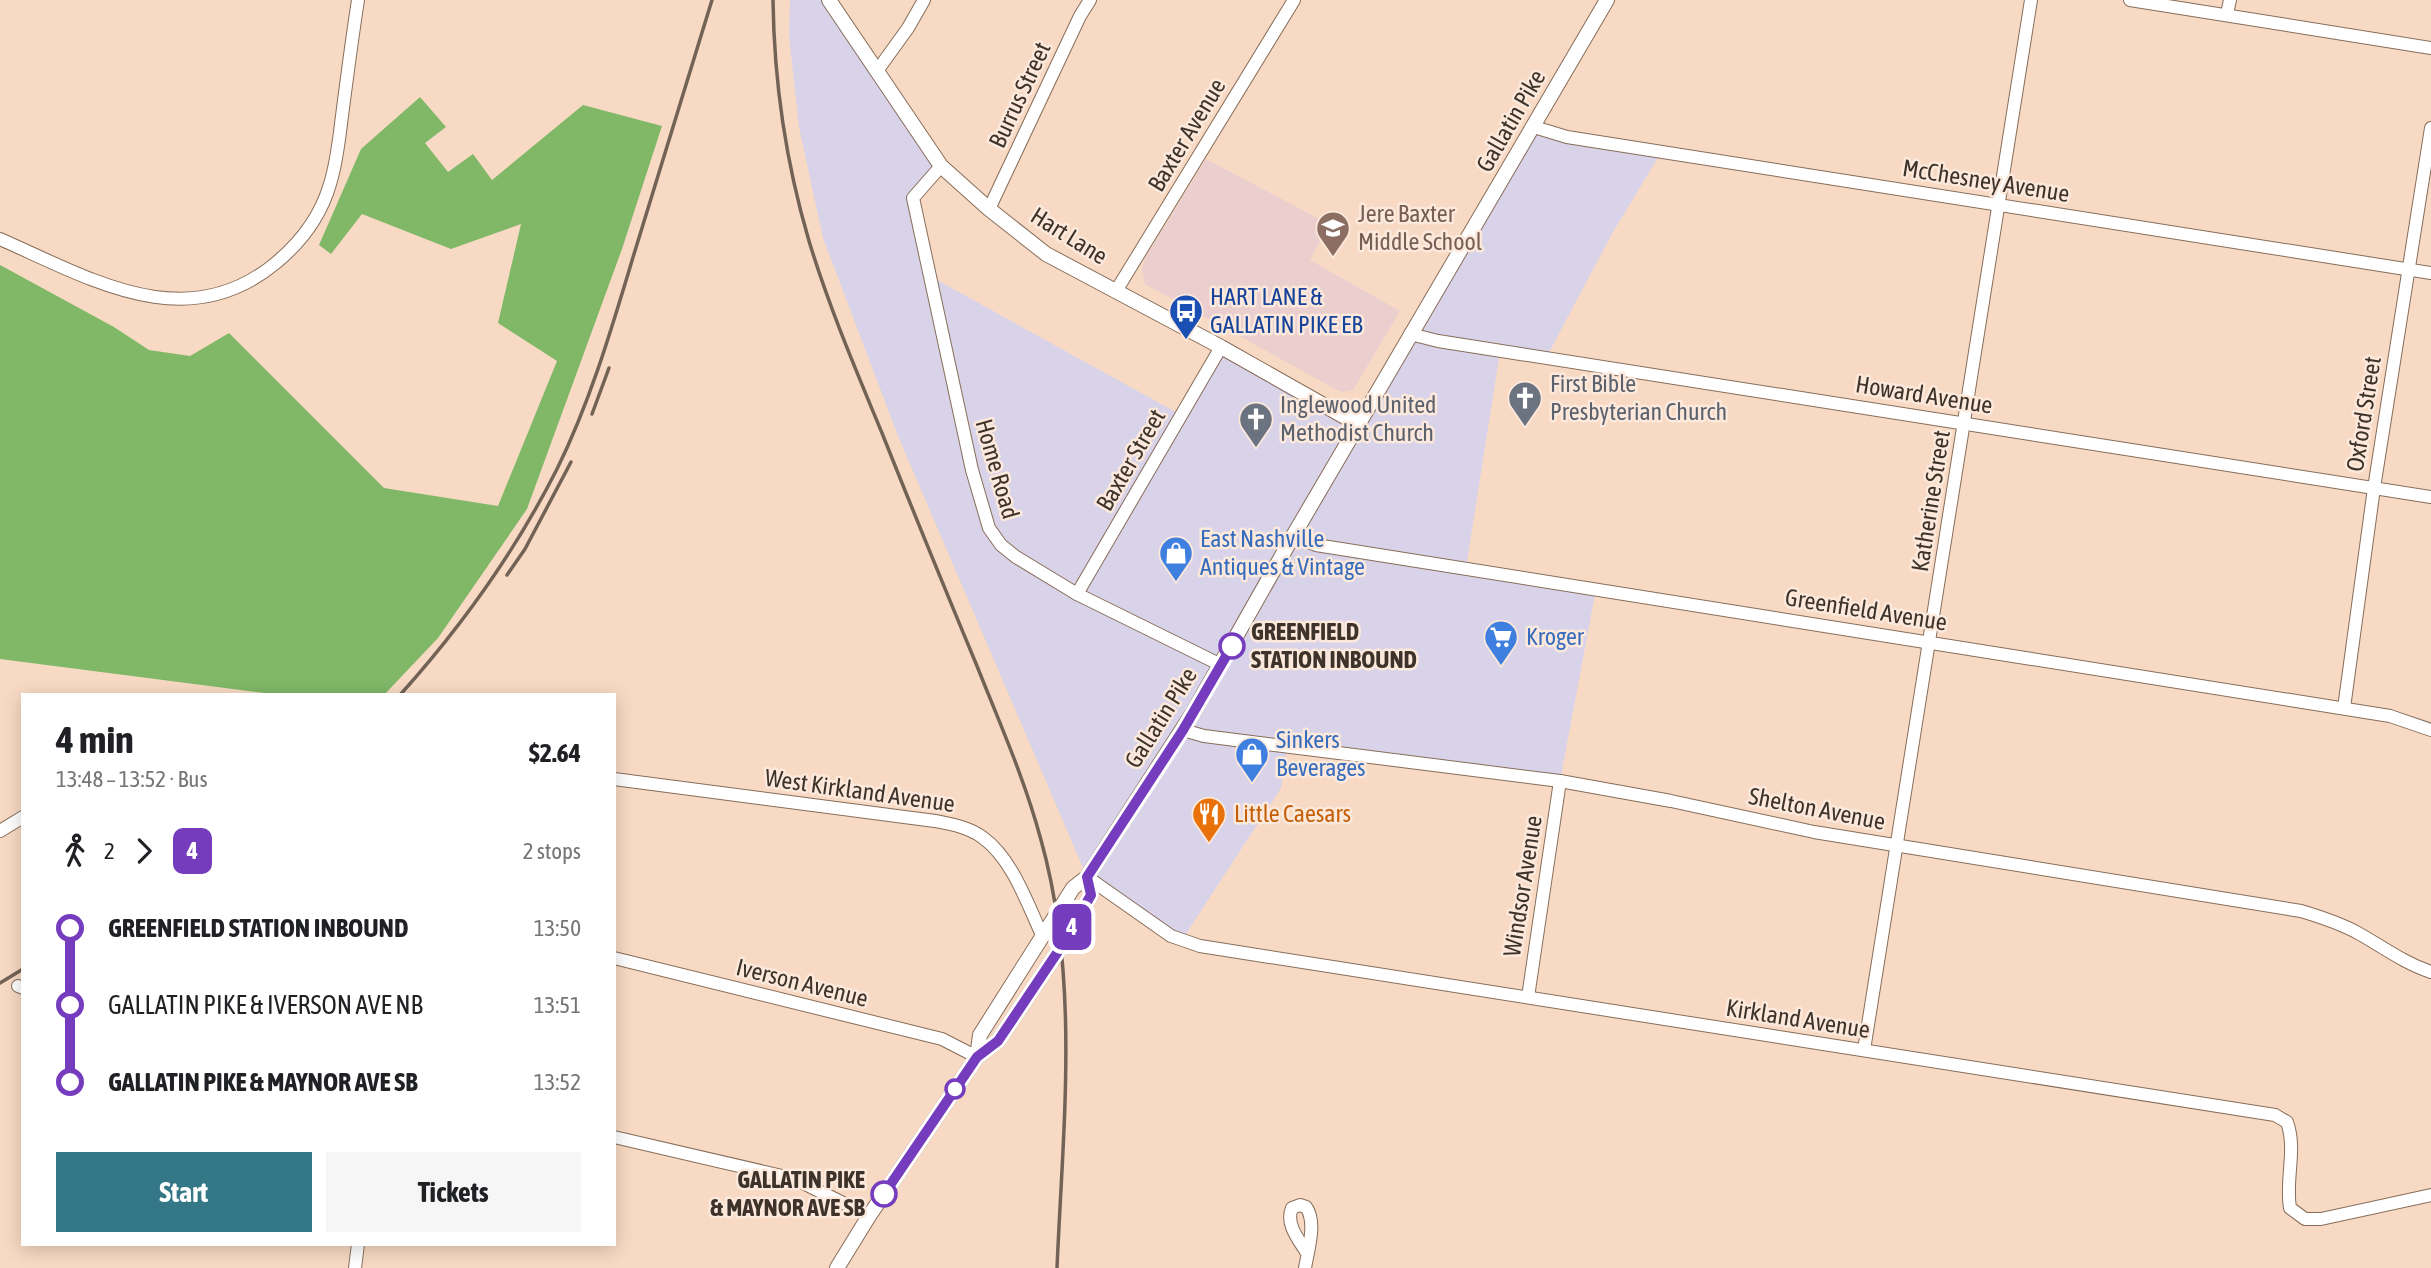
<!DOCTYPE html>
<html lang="en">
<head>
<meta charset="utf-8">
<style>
	:root { --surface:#fff; --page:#f6f6f6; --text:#202124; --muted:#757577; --accent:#347887 }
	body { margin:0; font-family:"Asap Condensed",sans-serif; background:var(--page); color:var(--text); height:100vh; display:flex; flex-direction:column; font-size:26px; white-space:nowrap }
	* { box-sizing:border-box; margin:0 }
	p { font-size:23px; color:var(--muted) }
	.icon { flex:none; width:38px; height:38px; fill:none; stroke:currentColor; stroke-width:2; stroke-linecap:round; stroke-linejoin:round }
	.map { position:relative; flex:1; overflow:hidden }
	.details { position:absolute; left:21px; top:693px; width:595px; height:553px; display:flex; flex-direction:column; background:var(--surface); border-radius:0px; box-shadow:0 4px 18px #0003 }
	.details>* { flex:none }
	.badge { padding:0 14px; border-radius:10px; font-size:24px; line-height:46px }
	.map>.badge { position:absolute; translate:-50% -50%; box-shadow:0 0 0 4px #fff }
	.legs { display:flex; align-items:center; gap:10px; height:77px; padding:0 35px; font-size:23px }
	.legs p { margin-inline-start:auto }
	.summary { display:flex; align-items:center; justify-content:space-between; height:119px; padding:0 35px }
	h1 { font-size:38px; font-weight:700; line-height:52px }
	.cta { display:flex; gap:14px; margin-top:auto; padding:14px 35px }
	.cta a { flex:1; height:80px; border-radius:0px; background:var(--accent); color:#fff; font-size:28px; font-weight:700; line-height:80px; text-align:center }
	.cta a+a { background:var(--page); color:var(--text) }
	ul { padding:0 35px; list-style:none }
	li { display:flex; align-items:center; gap:24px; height:77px; font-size:26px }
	li i { display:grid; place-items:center; width:10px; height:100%; margin:0 9px; background:currentColor }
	li i::after { content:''; width:18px; height:18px; margin:-9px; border:5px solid; border-radius:50%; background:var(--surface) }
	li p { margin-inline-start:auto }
	li:first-child i { background:linear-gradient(#0000 50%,currentColor 0) }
	li:last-child i { background:linear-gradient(currentColor 50%,#0000 0) }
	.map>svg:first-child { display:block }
	.commercial { fill:#d8d3e8 }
	.education { fill:#eacfce }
	.forest { fill:#80b868 }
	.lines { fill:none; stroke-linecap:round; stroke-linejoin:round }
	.minor-casing { stroke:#876d59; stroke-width:14 }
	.major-casing { stroke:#876d59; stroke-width:16 }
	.minor { stroke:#fff; stroke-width:12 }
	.major { stroke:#fff; stroke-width:14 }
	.rail { stroke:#736356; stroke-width:3.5 }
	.line-1-casing { stroke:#fff; stroke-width:16 }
	.line-1 { stroke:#753cbe; stroke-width:10 }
	.stop-1-dot { fill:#fff; stroke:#753cbe; stroke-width:3.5 }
	.labels { text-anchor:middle; stroke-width:5; stroke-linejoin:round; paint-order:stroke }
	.street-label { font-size:24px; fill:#3e332a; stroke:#fce9dc }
	.education-label { font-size:24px; fill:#785e54; stroke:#fce9dc; text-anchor:start }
	.transit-label { font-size:24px; fill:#164399; stroke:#fce9dc; text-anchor:start }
	.worship-label { font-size:24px; fill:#5b616d; stroke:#fce9dc; text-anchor:start }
	.shop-label { font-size:24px; fill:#366cbe; stroke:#fce9dc; text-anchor:start }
	.stop-label { font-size:24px; font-weight:bold; fill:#3e332a; stroke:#fce9dc; text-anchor:start }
	.food-label { font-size:24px; fill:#c56008; stroke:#fce9dc; text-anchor:start }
</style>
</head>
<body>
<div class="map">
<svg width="2431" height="1268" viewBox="0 0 2431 1268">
	<rect width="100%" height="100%" fill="#f8dac4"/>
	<polygon class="commercial" points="790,0 829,0 941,166 913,198 930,276 1181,415 1221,347 1359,425 1534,127 1662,151 1613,232 1546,358 1500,352 1466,568 1596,589 1560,781 1287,747 1281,788 1182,940 1087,877 898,436 823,238 799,127 789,36"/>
	<polygon class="education" points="1206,159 1329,224 1310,260 1400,311 1353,390 1343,392 1337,390 1145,284 1142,269 1145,258"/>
	<polygon class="forest" points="420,97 446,127 425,143 448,172 473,154 492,180 583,105 662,126 622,249 527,509 438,638 384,695 280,695 0,659 0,265 114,327 149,350 190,356 229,333 384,488 498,506 557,361 498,323 521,224 451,249 362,214 331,254 319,245 361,149"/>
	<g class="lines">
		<g class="minor-casing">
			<g id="minor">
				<polyline points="2130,0 2431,48"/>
				<polyline points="2227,14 2230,0"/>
				<polyline points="877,71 908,28 924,0"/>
				<polyline points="1534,127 1567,137 2431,273"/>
				<polyline points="941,166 913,198 972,470 989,528 1001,545 1016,557 1077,594 1221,665"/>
				<polyline points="989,209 1080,16 1090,0"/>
				<path d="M0,239c91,40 187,99 277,23 25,-21 44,-47 53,-78 7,-22 9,-45 12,-68 5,-39 10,-77 16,-116"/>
				<polyline points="1116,291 1294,0"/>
				<polyline points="1410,334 1438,341 2431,497"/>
				<polyline points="1293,536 1316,545 2390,716 2431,730"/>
				<polyline points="1077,594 1221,347"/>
				<polyline points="2344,708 2374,488 2431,128"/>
				<path d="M1183,730l21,6 356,45 111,20 143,31 487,79c20,6 39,12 57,22 25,14 46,30 73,39"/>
				<path d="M614,779l321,42c16,3 33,6 47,16 30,21 45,66 60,98"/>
				<polyline points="0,831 23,817"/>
				<path d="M1087,877l84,59 29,10 1075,169 12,7c10,28 -2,57 3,86l15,11h16l110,-24"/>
				<polyline points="614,958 942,1039 977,1057"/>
				<polyline points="18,986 23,988"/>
				<polyline points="1528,997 1560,781"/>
				<polyline points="1864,1050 2031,0"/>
				<polyline points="614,1137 795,1179 869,1216"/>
				<polyline points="355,1268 358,1244"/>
				<path d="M1305,1268c3,-18 12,-46 1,-61l-6,-2 -8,3c-7,16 7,32 15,45"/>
			</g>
		</g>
		<g class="major-casing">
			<g id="major">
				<polyline points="829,0 941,166 989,209 1046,254 1221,347 1359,425"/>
				<polyline points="977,1057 980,1035 1073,888 1087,877 1194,711 1293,536 1607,0"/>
				<polyline points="837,1268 869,1216 977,1057 998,1041 1059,950 1091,895 1087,877"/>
			</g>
		</g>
		<use href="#minor" class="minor"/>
		<use href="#major" class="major"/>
		<g class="rail">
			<path d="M773,0c1,81 13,163 36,241 20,66 47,129 73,192 31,78 63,156 95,233 23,58 48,114 64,174 39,139 22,286 16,428"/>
			<polyline points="592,414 609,368"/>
			<polyline points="507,575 525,549 571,462"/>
			<path d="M400,695c62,-69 115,-143 157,-226 34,-69 55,-142 77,-215 26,-85 52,-169 78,-254"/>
			<polyline points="0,983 23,969"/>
		</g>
	</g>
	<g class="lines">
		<g class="line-1-casing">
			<polyline id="line-1" points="884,1194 977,1057 998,1041 1059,950 1091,895 1087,877 1183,730 1232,646"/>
		</g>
		<use href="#line-1" class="line-1"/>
	</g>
	<defs>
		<g id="school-pin" transform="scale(1.75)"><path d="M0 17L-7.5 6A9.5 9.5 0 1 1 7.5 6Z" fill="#8d6e63" stroke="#fce9dc"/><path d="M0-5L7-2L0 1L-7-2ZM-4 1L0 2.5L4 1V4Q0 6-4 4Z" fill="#fff"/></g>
		<g id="bus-pin" transform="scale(1.75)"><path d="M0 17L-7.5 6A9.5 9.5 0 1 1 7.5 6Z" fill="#1a4fb4" stroke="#fce9dc"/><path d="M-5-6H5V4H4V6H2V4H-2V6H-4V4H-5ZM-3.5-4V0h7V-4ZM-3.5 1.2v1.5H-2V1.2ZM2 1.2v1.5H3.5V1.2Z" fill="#fff"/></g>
		<g id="church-pin" transform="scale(1.75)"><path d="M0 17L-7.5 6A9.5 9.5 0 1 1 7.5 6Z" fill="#6b7280" stroke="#fce9dc"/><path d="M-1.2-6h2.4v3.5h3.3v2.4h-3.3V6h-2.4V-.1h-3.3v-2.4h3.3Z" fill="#fff"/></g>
		<g id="shop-pin" transform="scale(1.75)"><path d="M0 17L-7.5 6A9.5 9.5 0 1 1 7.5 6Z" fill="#3f7fe0" stroke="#fce9dc"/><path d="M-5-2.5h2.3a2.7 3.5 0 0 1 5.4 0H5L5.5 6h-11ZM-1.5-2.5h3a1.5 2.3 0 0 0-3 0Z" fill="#fff"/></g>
		<g id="supermarket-pin" transform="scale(1.75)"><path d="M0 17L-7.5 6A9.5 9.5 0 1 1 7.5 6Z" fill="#3f7fe0" stroke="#fce9dc"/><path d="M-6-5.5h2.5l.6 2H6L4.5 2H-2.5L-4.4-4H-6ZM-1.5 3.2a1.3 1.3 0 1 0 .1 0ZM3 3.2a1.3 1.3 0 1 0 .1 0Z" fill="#fff"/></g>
		<g id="restaurant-pin" transform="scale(1.75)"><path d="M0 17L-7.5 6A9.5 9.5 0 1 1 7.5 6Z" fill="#e8710a" stroke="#fce9dc"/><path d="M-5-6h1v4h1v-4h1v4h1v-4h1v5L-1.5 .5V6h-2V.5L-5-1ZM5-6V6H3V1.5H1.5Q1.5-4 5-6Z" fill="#fff"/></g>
	</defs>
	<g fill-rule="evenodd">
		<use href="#school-pin" x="1333" y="228"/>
		<use href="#bus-pin" x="1186" y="311"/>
		<use href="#church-pin" x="1525" y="398"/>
		<use href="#church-pin" x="1256" y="419"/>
		<use href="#shop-pin" x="1176" y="553"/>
		<use href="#supermarket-pin" x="1501" y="637"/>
		<use href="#shop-pin" x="1252" y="754"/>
		<use href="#restaurant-pin" x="1209" y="814"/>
	</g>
	<g class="stop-1-dot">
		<circle cx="1232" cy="646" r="12"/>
		<circle cx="955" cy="1089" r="9"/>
		<circle cx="884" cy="1194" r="12"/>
	</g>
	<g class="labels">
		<g class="street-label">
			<text transform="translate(1020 95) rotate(-65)" y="8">Burrus Street</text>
			<text transform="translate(1511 121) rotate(-60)" y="8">Gallatin Pike</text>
			<text transform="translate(1187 135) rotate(-59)" y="8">Baxter Avenue</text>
			<text transform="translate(1986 181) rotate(9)" y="8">McChesney Avenue</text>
			<text transform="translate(1069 236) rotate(32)" y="8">Hart Lane</text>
			<text transform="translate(1924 395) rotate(9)" y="8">Howard Avenue</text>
			<text transform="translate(2364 414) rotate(-81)" y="8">Oxford Street</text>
			<text transform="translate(1131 460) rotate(-60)" y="8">Baxter Street</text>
			<text transform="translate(997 469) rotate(74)" y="8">Home Road</text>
			<text transform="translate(1931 501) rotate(-81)" y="8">Katherine Street</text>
			<text transform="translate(1866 610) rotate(9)" y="8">Greenfield Avenue</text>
			<text transform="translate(1161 718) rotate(-58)" y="8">Gallatin Pike</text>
			<text transform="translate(860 791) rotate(8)" y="8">West Kirkland Avenue</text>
			<text transform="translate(1817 809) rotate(11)" y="8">Shelton Avenue</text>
			<text transform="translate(1523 886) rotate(-81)" y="8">Windsor Avenue</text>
			<text transform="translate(802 983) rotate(14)" y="8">Iverson Avenue</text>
			<text transform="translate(1798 1019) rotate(9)" y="8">Kirkland Avenue</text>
		</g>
		<g class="education-label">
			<text x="1358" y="222">Jere Baxter<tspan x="1358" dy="28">Middle School</tspan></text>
		</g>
		<g class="transit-label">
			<text x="1210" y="305">HART LANE &amp;<tspan x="1210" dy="28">GALLATIN PIKE EB</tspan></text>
		</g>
		<g class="worship-label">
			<text x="1550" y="392">First Bible<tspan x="1550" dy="28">Presbyterian Church</tspan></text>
			<text x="1280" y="413">Inglewood United<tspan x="1280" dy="28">Methodist Church</tspan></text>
		</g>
		<g class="shop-label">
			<text x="1200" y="547">East Nashville<tspan x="1200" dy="28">Antiques &amp; Vintage</tspan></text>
			<text x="1526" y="645">Kroger</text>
			<text x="1276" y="748">Sinkers<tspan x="1276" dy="28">Beverages</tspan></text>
		</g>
		<g class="stop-label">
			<text x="1251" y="640">GREENFIELD<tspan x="1251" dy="28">STATION INBOUND</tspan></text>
			<text x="865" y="1188" text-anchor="end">GALLATIN PIKE<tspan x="865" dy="28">&amp; MAYNOR AVE SB</tspan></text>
		</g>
		<g class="food-label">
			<text x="1234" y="822">Little Caesars</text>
		</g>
	</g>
</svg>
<b class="badge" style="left:1072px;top:927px;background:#753cbe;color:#fff">4</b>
<section class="details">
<div class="summary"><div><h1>4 min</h1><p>13:48 – 13:52 · Bus</p></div><b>$2.64</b></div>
<div class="legs"><svg class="icon" aria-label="walk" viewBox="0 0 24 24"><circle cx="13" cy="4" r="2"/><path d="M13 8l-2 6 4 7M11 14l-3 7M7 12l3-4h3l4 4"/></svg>2<svg class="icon" aria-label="forward" viewBox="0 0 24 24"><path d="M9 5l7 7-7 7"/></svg><b class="badge" style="background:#753cbe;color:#fff">4</b><p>2 stops</p></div>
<ul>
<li><i style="color:#753cbe"></i><b>GREENFIELD STATION INBOUND</b><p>13:50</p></li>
<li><i style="color:#753cbe"></i><span>GALLATIN PIKE &amp; IVERSON AVE NB</span><p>13:51</p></li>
<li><i style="color:#753cbe"></i><b>GALLATIN PIKE &amp; MAYNOR AVE SB</b><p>13:52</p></li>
</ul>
<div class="cta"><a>Start</a><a>Tickets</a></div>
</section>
</div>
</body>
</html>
